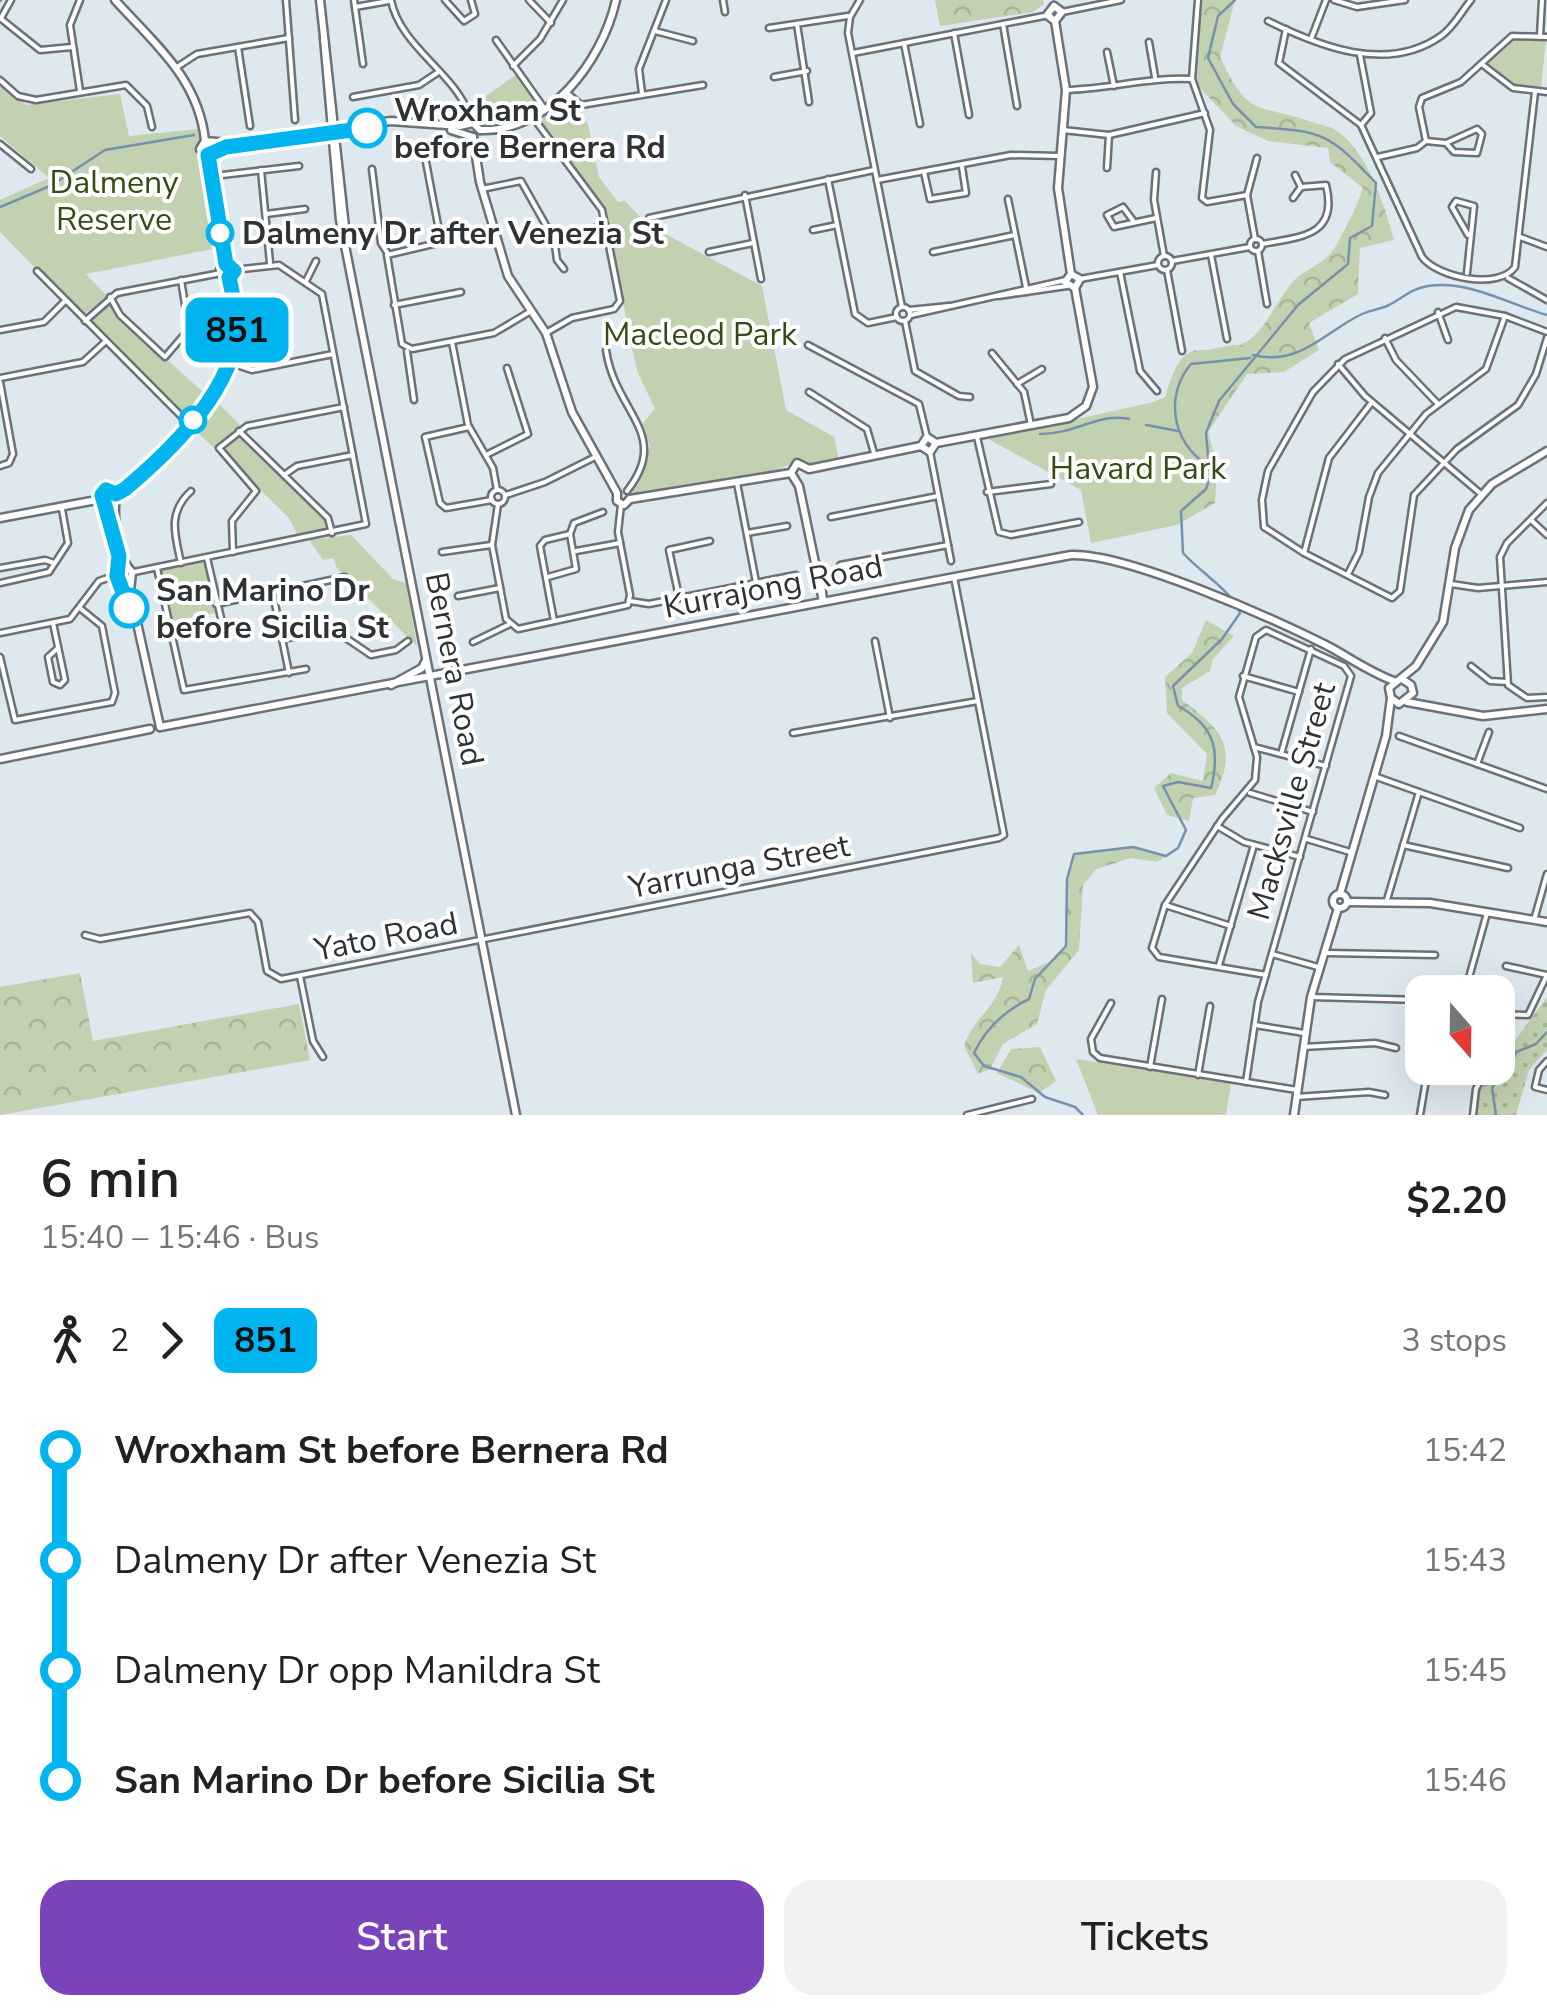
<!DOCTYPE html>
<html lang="en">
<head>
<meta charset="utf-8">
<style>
	:root { --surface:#fff; --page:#f2f2f2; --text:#202124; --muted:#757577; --accent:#7b43b9 }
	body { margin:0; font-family:"Nunito Sans",sans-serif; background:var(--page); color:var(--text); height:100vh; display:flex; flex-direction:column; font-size:38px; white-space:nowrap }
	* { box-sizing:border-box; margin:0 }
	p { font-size:32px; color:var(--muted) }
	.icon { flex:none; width:55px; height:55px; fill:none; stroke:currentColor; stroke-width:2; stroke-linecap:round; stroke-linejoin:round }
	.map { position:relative; height:1115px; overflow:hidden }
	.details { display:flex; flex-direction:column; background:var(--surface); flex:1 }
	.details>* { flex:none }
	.badge { padding:0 20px; border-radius:15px; font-size:35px; line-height:65px }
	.needle { width:65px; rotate:160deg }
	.tools { position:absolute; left:1405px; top:975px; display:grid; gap:20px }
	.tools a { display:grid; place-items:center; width:110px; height:110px; border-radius:20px; background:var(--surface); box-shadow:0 10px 40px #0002; font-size:50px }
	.map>.badge { position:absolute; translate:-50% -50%; box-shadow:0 0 0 5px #fff }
	.legs { display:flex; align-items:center; gap:15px; height:110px; padding:0 40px; font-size:32px }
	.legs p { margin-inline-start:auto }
	.headline { display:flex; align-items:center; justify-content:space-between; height:170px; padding:0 40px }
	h1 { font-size:55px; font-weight:600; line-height:75px }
	.button { display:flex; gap:20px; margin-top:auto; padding:20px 40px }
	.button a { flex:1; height:115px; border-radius:30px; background:var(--accent); color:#fff; font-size:40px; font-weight:600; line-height:115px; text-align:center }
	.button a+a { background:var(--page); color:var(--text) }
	ul { padding:0 40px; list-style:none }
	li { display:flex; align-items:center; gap:35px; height:110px; font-size:38px }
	li i { display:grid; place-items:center; width:15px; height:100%; margin:0 12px; background:currentColor }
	li i::after { content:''; width:25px; height:25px; margin:-12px; border:8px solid; border-radius:50%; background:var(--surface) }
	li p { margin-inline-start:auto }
	li:first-child i { background:linear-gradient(#0000 50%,currentColor 0) }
	li:last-child i { background:linear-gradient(currentColor 50%,#0000 0) }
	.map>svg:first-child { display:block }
	.grass { fill:url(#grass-dots) }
	.forest { fill:url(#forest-crowns) }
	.park { fill:#c2d1b0 }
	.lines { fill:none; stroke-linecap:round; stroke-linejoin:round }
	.stream { stroke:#7691ae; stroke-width:2.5 }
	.street-casing { stroke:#697278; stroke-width:9 }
	.secondary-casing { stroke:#697278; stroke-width:11 }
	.street { stroke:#fff; stroke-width:4 }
	.secondary { stroke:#fff; stroke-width:6 }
	.line-1-casing { stroke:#fff; stroke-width:22 }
	.line-1 { stroke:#00b5ef; stroke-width:15 }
	.stop-1-dot { fill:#fff; stroke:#00b5ef; stroke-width:5 }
	.labels { text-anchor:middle; stroke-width:8; stroke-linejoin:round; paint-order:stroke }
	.stop-label { font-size:32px; font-weight:bold; fill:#2e3235; stroke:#fff; text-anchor:start }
	.park-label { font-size:32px; fill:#364a13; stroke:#fff }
	.street-label { font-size:32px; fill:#2e3235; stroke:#fff }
</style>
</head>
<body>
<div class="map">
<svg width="1547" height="1115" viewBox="0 0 1547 1115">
	<defs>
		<pattern id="grass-dots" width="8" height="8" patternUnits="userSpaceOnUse" patternTransform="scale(2.5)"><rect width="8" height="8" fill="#c2d1b0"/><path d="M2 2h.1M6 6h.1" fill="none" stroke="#a7b498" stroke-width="1.8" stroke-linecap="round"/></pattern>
		<pattern id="forest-crowns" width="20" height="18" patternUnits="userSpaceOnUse" patternTransform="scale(2.5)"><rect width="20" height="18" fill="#c2d1b0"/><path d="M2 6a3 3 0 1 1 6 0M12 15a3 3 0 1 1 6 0" fill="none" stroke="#a7b498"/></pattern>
	</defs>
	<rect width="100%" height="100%" fill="#dee8ef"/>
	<polygon class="grass" points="1547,997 1547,1050 1529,1070 1516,1115 1474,1115 1475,1094 1486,1071 1498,1068 1506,1040 1514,1042"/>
	<g class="forest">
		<polygon points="935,0 1043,0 1044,4 1033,12 940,26"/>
		<path d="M1203,0h32l-15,57c29,63 38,46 95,66 6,2 17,4 22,8 31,21 48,76 57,109l-34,8 -2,46 -49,29 10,27 -35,22 -37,2 -39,58 9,34 -2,37 -38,22 -11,-21 -15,-101 14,-6c22,-73 34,-33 79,-54 24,-11 37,-57 59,-70 13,-8 26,-14 34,-29 10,-19 19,-35 26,-56l-33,-26 -2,-14 -60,-7 -32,-15 -38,-40 -3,-30z"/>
		<path d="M1206,620l28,16 -21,23 -3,12 -28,17v12c39,29 57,46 33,95l-22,3 -4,23 -22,-6 -13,-27 17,-15 32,8 4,-27 -40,-41 -2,-36 27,-24z"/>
		<path d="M1133,847l33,9 -9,6 -26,-4 -35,11 -13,16 -4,65 -33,40 -9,34 -34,20 -13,25 -12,5 -14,-28c9,-28 34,-39 39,-69l-30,6 -2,-30 9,11 20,3 19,-22 9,26 22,-9 16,-16 1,-67 7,-25z"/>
		<polygon points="80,973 93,1041 299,1004 310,1060 0,1115 0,987"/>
		<polygon points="1040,1047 1056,1081 1039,1093 997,1073 1011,1049"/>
	</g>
	<g class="park">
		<polygon points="1513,39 1546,39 1541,89 1513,86 1485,65"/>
		<polygon points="517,74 542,107 509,125 483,126 470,107"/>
		<polygon points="0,83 26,105 120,94 129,136 198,129 217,248 86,274 107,296 82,316 0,232 0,200 49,178 0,136"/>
		<path d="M566,95l22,29 11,53 19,25 7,-1 22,23 115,62 24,124 48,27 5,23 -31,5 -12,-4c-20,15 -137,40 -163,34l-2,-4 19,-45 -9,-21 14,-16 -18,-38 -33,-162 -68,-92z"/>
		<polygon points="109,301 118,315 204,393 189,421 88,321"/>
		<path d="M1234,345l22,4 -32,39 -23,47 7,43 -31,47 -86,18 -10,-53 -93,-51 179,-40c4,-42 30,-48 67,-54z"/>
		<polygon points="213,398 241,426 216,450 191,426"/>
		<polygon points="238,432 326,520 329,532 299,538 289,518 221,451"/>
		<polygon points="351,535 393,579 406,583 417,646 337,568 333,558 323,560 309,540"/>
		<polygon points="201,561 206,565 215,613 171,621 161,573 164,568"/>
		<polygon points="1076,1059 1231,1083 1226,1115 1098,1115"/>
	</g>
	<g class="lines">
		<g class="stream">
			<polyline points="0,1 1,0"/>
			<polyline points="0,207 50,186 105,150 194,135"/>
			<path d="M1253,355c45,11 69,-20 105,-39 9,-5 19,-6 29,-10 15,-7 23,-17 41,-20 42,-6 80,18 119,29"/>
			<polyline points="1146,425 1178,431"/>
			<path d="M1040,434c37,0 59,-22 89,-15"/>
			<path d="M1206,464c-35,-23 -41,-70 -15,-100l59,-6"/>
			<path d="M1083,1115l-8,-8 -30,-10 -24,-20 -37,-11 -10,-13c12,-25 30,-42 55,-54l6,-20 31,-33 1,-67 7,-25 59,-7 33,9 12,-8 8,-18 -23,-44 15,-4 33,6c10,-40 2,-63 -33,-82l-5,-20 49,-47 18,-26c-7,-21 -40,-41 -57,-60l-2,-42 25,-22 4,-12 -4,-44 13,-32 79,-96 50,-41 2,-26 22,-12 4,-43c-47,-49 -51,-52 -120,-56l-23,-23 -25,-46 10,-42 17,-16"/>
			<polyline points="1496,1115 1492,1088 1516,1052 1536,1044 1547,1032"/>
		</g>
		<g class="street-casing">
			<g id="street">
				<polyline points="286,0 295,120"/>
				<polyline points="354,0 363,64"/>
				<path d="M391,0c9,49 73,78 80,123"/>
				<polyline points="445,0 464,21 475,14 471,0"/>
				<polyline points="529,0 551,23"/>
				<polyline points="723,0 725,12"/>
				<polyline points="860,0 850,17 848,33 902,307"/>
				<polyline points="1198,0 1192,79 1210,130 1202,198 1207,202 1247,195"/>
				<polyline points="1334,0 1357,7 1405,0"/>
				<polyline points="355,7 389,1"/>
				<polyline points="1062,12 1121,0"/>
				<polyline points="0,18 40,50 72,47"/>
				<polyline points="1,18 11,0"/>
				<path d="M1268,21c51,25 119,53 173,15 13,-9 20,-24 30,-36"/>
				<polyline points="797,24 809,102"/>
				<polyline points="1003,24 1017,106"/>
				<polyline points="769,28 848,16"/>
				<path d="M1286,29l-7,34 82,62 61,132c16,21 77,33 93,10l20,-175"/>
				<polyline points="655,31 693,41"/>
				<polyline points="954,33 969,115"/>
				<polyline points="1540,36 1542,0"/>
				<polyline points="1311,39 1326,0"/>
				<polyline points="496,40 544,108"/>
				<polyline points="1149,42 1155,77"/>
				<polyline points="904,43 920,124"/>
				<polyline points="238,47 250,126"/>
				<polyline points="1107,52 1114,86"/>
				<polyline points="853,53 1044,16"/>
				<polyline points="1360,55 1371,113 1361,125"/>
				<polyline points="1483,65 1513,88 1547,92"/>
				<polyline points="513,66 540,39 563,0"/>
				<polyline points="177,67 197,54 289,38"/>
				<polyline points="774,77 807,71"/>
				<polyline points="0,80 18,96 36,100 126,85 147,106 152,127"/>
				<path d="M1066,90c43,-1 83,-13 126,-11"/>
				<polyline points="80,91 70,25 80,0"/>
				<polyline points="566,92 581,105 703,85"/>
				<polyline points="642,93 639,69 666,0"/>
				<polyline points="353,97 419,85 437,73"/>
				<polyline points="532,116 602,210 620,301 614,309 572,318 546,333"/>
				<polyline points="1063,130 1109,135 1205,113"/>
				<polyline points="1426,141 1446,143 1477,129 1482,134 1477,153 1454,152 1446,143"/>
				<polyline points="0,144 31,169"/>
				<polyline points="1378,157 1417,148 1426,141 1419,107 1422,98 1461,82 1512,36 1547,37"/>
				<polyline points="426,162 441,241"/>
				<polyline points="1107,168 1109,135"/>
				<polyline points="372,169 381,243 388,254"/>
				<polyline points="261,170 270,263"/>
				<polyline points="924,172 930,199 966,193 962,167"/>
				<polyline points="1156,172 1154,200 1164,256"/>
				<polyline points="214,176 299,166"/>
				<polyline points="828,179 855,314 868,323 897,317"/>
				<polyline points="877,180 1011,155 1060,156"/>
				<polyline points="482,189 521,181 552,236 606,226"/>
				<polyline points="745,195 761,279"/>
				<polyline points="1293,198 1301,187"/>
				<polyline points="1008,199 1027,292"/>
				<polyline points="266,214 305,209"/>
				<polyline points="649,218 874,170"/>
				<polyline points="1134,222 1123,207 1107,215 1114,227 1156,218"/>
				<polyline points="493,230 387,255 402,344 412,349 494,333 531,311"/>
				<polyline points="813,230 837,225"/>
				<polyline points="1520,237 1547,247"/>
				<polyline points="554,238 557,260 564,269"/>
				<circle cx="1256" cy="245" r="6"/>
				<polyline points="1255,239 1247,195 1257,158"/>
				<path d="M1262,244c37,-7 77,-7 64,-59l-25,2 -6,-12"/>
				<polyline points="1258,251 1267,304"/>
				<polyline points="709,252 753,243"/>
				<polyline points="933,252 1015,235"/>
				<polyline points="1211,255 1227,339"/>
				<circle cx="1165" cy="263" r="7"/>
				<polyline points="1172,261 1250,247"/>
				<polyline points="1167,270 1182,351"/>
				<polyline points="37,271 188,423"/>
				<polyline points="1120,272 1140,371 1157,391"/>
				<polyline points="1467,273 1474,206 1456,201 1452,207 1468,235"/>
				<polyline points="1508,278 1547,300"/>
				<polyline points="1080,279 1158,265"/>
				<polyline points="306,281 316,261"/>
				<polyline points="998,296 1067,286"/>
				<polyline points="110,297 120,315 165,357 189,329 181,280"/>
				<polyline points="394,305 461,292"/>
				<circle cx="903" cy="314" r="7"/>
				<polyline points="909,310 949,306"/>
				<polyline points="1438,312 1448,340"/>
				<polyline points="911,315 1066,280"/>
				<polyline points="239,320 274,316"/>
				<polyline points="85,321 117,293 221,273"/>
				<polyline points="905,321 915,371 959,396 970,397"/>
				<polyline points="0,330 44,322 64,302"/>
				<polyline points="1547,332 1505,316 1456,307 1345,359 1313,392 1268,471 1262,500 1264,527 1304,553 1392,598 1400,591 1414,495 1457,449 1518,405 1536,374 1547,338"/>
				<polyline points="1385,338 1396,360 1438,404"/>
				<polyline points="452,342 468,425 493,468 497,490"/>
				<polyline points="808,345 919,404 927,437"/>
				<path d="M606,350c9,63 66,84 21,141"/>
				<polyline points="407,351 414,400"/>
				<polyline points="992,353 1024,392 1031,425"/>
				<polyline points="228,362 252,370 333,354"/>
				<polyline points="1338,364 1365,396 1481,494"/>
				<polyline points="0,378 83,362 105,342"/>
				<polyline points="0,382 13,454 9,463 0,466"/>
				<polyline points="1017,384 1042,369"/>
				<polyline points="809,392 867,429 874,453"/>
				<polyline points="469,427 425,437 440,503 446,508 492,500"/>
				<polyline points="239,431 328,518 332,533"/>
				<polyline points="977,437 999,532 1011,535 1079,522"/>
				<polyline points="930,452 951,561"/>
				<polyline points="488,454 528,434 507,368"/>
				<polyline points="284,475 297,466 353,455"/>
				<polyline points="737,483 756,582"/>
				<circle cx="498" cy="497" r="7"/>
				<polyline points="987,492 1051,484"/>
				<polyline points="506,495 545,482 595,457"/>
				<polyline points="1547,503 1507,543 1500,557 1508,685 1527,698 1547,697"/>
				<polyline points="498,504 492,545 506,619 518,629 628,605 630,595 618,532 621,505"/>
				<polyline points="831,517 938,496"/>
				<polyline points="1531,520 1547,535"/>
				<polyline points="747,533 787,526"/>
				<polyline points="570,534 574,523 603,512"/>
				<polyline points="576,551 620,543"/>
				<polyline points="233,552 232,521 256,491 219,448 247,426 344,407"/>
				<polyline points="442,552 491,545"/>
				<polyline points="1304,553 1329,458 1372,402"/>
				<polyline points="207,558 224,631"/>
				<path d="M181,563c-6,-28 -14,-50 10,-72"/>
				<polyline points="840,565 948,545"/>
				<polyline points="0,568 45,560 54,563"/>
				<polyline points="157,568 184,690 306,669"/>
				<polyline points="134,572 366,524 322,294 279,265 234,270"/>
				<polyline points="1348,574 1359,552 1369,497 1378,473 1426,414 1486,369 1505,316"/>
				<polyline points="548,577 576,569 570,534"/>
				<polyline points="0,583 49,572 68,543 62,509"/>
				<polyline points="1451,584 1478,588 1547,582"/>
				<polyline points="273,594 289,673"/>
				<polyline points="458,596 500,588"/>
				<polyline points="679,597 669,550 710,541"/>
				<polyline points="630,601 649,604 796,575"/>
				<polyline points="216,604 345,577"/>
				<polyline points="554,621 540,546 545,540 570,534"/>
				<polyline points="53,623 65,680 60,685 53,682 48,657 58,648"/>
				<polyline points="0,633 70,619 99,581 117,575"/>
				<polyline points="282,639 334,630 371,655 396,650 408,641"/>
				<polyline points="875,641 890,718"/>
				<polyline points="473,642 508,625"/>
				<polyline points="0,657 15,720 112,702 115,693 102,626 81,609"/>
				<polyline points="1471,666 1490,681 1507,682"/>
				<polyline points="1243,676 1299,692"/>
				<polyline points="793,733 978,701"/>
				<polyline points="1399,736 1547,789"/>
				<polyline points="1254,747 1326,766"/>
				<polyline points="1281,754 1311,649"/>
				<polyline points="1477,764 1489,732"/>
				<polyline points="1374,776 1520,828"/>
				<polyline points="1250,793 1313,812"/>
				<polyline points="1217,826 1244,842 1300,857"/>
				<polyline points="1307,839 1350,852"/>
				<polyline points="1403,845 1508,868"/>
				<polyline points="1386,903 1419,792"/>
				<polyline points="1165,905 1231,926"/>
				<polyline points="1534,920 1547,874"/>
				<polyline points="85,935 100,939 250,913 258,922 267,971 281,979 999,838 1004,835 954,577"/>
				<polyline points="1327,953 1435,955"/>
				<polyline points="1272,954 1318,967"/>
				<polyline points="1219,965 1254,845"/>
				<polyline points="300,976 313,1041 323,1057"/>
				<polyline points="1465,992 1487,913"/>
				<polyline points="1311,997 1421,1000"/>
				<polyline points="1111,1003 1091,1039 1093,1052 1100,1058 1297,1090"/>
				<polyline points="1498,1014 1528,1015 1547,975 1506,966"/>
				<polyline points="1255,1025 1304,1033"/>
				<polyline points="1303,1047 1375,1043 1396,1048"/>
				<polyline points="1547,1061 1539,1070 1535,1087 1547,1090"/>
				<polyline points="1150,1067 1162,999"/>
				<polyline points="1198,1075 1210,1006"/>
				<polyline points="1246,1082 1258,1002 1351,676 1344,666 1266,630 1256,637 1239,697 1257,757 1255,780 1222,819 1165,905 1152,948 1159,957 1266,975"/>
				<polyline points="1296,1097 1369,1092 1385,1095"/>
				<polyline points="967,1115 1032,1099"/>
				<polyline points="1420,1115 1428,1068"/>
				<polyline points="1473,1115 1476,1089 1487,1068"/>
			</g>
		</g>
		<g class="secondary-casing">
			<g id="secondary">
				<path d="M115,0c39,43 84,79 90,141l-5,8 8,6 18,109"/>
				<polyline points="320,0 345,227"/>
				<polyline points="1054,6 1047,15 1055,21"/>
				<polyline points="1054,6 1062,12 1055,21"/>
				<polyline points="1055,21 1066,90 1058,188 1071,274"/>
				<polyline points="324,38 340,220 516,1115"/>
				<polyline points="451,130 473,137"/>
				<path d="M480,130c68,3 122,-68 136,-130"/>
				<polyline points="473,137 480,182 508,276 546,333 572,412 617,493 617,501 624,505 630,499"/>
				<polyline points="205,141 228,143 391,121 460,126 473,123 480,130"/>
				<polyline points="208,155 230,146"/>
				<circle cx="227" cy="271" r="7"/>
				<polyline points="1071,274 1065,282 1075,288"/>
				<polyline points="1071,274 1080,279 1075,288"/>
				<polyline points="936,443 1069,418 1086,406 1093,387 1075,288"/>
				<polyline points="921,446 927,437 936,443"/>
				<polyline points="921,446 930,452 936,443"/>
				<polyline points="791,473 797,463 809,469 921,446"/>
				<polyline points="791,473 799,486 823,601"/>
				<path d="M116,494c45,-26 109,-102 120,-154 4,-20 -3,-42 -7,-63"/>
				<path d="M116,494c-3,21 0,62 16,78l-2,19 30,136"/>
				<polyline points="102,499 106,490 116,494"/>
				<polyline points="630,499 791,473"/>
				<polyline points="0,518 102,499"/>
				<polyline points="118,554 117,575 124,581"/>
				<polyline points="819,566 823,601"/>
				<polyline points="122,581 127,596"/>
				<polyline points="1402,679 1411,685 1413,693 1399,704 1391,698 1389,688 1416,666 1443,622 1455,548 1469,510 1492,484 1547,451"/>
				<polyline points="391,685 422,668 425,662"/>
				<polyline points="1407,702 1483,716 1547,709"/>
				<path d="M160,727l911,-172c56,-2 201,63 255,90 23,12 43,27 68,36"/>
				<polyline points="0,759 150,729"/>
				<circle cx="1340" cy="901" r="7"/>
				<polyline points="1340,894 1386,736 1391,698"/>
				<polyline points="1347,902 1430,903 1547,922"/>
				<polyline points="1294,1115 1311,997 1338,908"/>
			</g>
		</g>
		<use href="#street" class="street"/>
		<use href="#secondary" class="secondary"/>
	</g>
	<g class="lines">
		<g class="line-1-casing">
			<path id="line-1" d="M129,608l-12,-32 2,-20 -17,-61 4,-5 10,4 9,-5c44,-37 100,-91 111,-150 3,-20 -3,-42 -7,-62l5,-6 -8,-7 -18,-109 18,-8 141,-19"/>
		</g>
		<use href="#line-1" class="line-1"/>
	</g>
	<g class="stop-1-dot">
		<circle cx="367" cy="128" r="18"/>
		<circle cx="220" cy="233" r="12"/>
		<circle cx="193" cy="420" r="12"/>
		<circle cx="129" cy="608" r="18"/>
	</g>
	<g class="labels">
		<g class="stop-label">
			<text x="394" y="121">Wroxham St<tspan x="394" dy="37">before Bernera Rd</tspan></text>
			<text x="242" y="244">Dalmeny Dr after Venezia St</text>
			<text x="156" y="601">San Marino Dr<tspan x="156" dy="37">before Sicilia St</tspan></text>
		</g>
		<g class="park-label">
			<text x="114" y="193">Dalmeny<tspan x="114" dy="37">Reserve</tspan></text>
			<text x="700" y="345">Macleod Park</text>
			<text x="1138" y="479">Havard Park</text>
		</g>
		<g class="street-label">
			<text transform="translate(773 586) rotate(-11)" y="11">Kurrajong Road</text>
			<text transform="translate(455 669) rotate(79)" y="11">Bernera Road</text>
			<text transform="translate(1291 801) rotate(-74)" y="11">Macksville Street</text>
			<text transform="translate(739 866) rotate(-11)" y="11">Yarrunga Street</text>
			<text transform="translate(386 936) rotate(-11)" y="11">Yato Road</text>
		</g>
	</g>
</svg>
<div class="tools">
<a><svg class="needle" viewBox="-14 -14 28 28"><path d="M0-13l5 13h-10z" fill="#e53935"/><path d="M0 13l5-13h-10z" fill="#757577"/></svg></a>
</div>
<b class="badge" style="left:237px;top:330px;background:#00b5ef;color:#111">851</b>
</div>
<section class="details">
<div class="headline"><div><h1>6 min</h1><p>15:40 – 15:46 · Bus</p></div><b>$2.20</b></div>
<div class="legs"><svg class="icon" aria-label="walk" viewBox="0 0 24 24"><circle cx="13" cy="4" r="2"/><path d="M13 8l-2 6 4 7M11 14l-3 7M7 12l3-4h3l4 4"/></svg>2<svg class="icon" aria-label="forward" viewBox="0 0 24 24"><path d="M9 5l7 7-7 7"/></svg><b class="badge" style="background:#00b5ef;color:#111">851</b><p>3 stops</p></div>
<ul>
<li><i style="color:#00b5ef"></i><b>Wroxham St before Bernera Rd</b><p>15:42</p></li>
<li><i style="color:#00b5ef"></i><span>Dalmeny Dr after Venezia St</span><p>15:43</p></li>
<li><i style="color:#00b5ef"></i><span>Dalmeny Dr opp Manildra St</span><p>15:45</p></li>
<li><i style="color:#00b5ef"></i><b>San Marino Dr before Sicilia St</b><p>15:46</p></li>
</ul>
<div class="button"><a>Start</a><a>Tickets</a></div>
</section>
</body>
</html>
